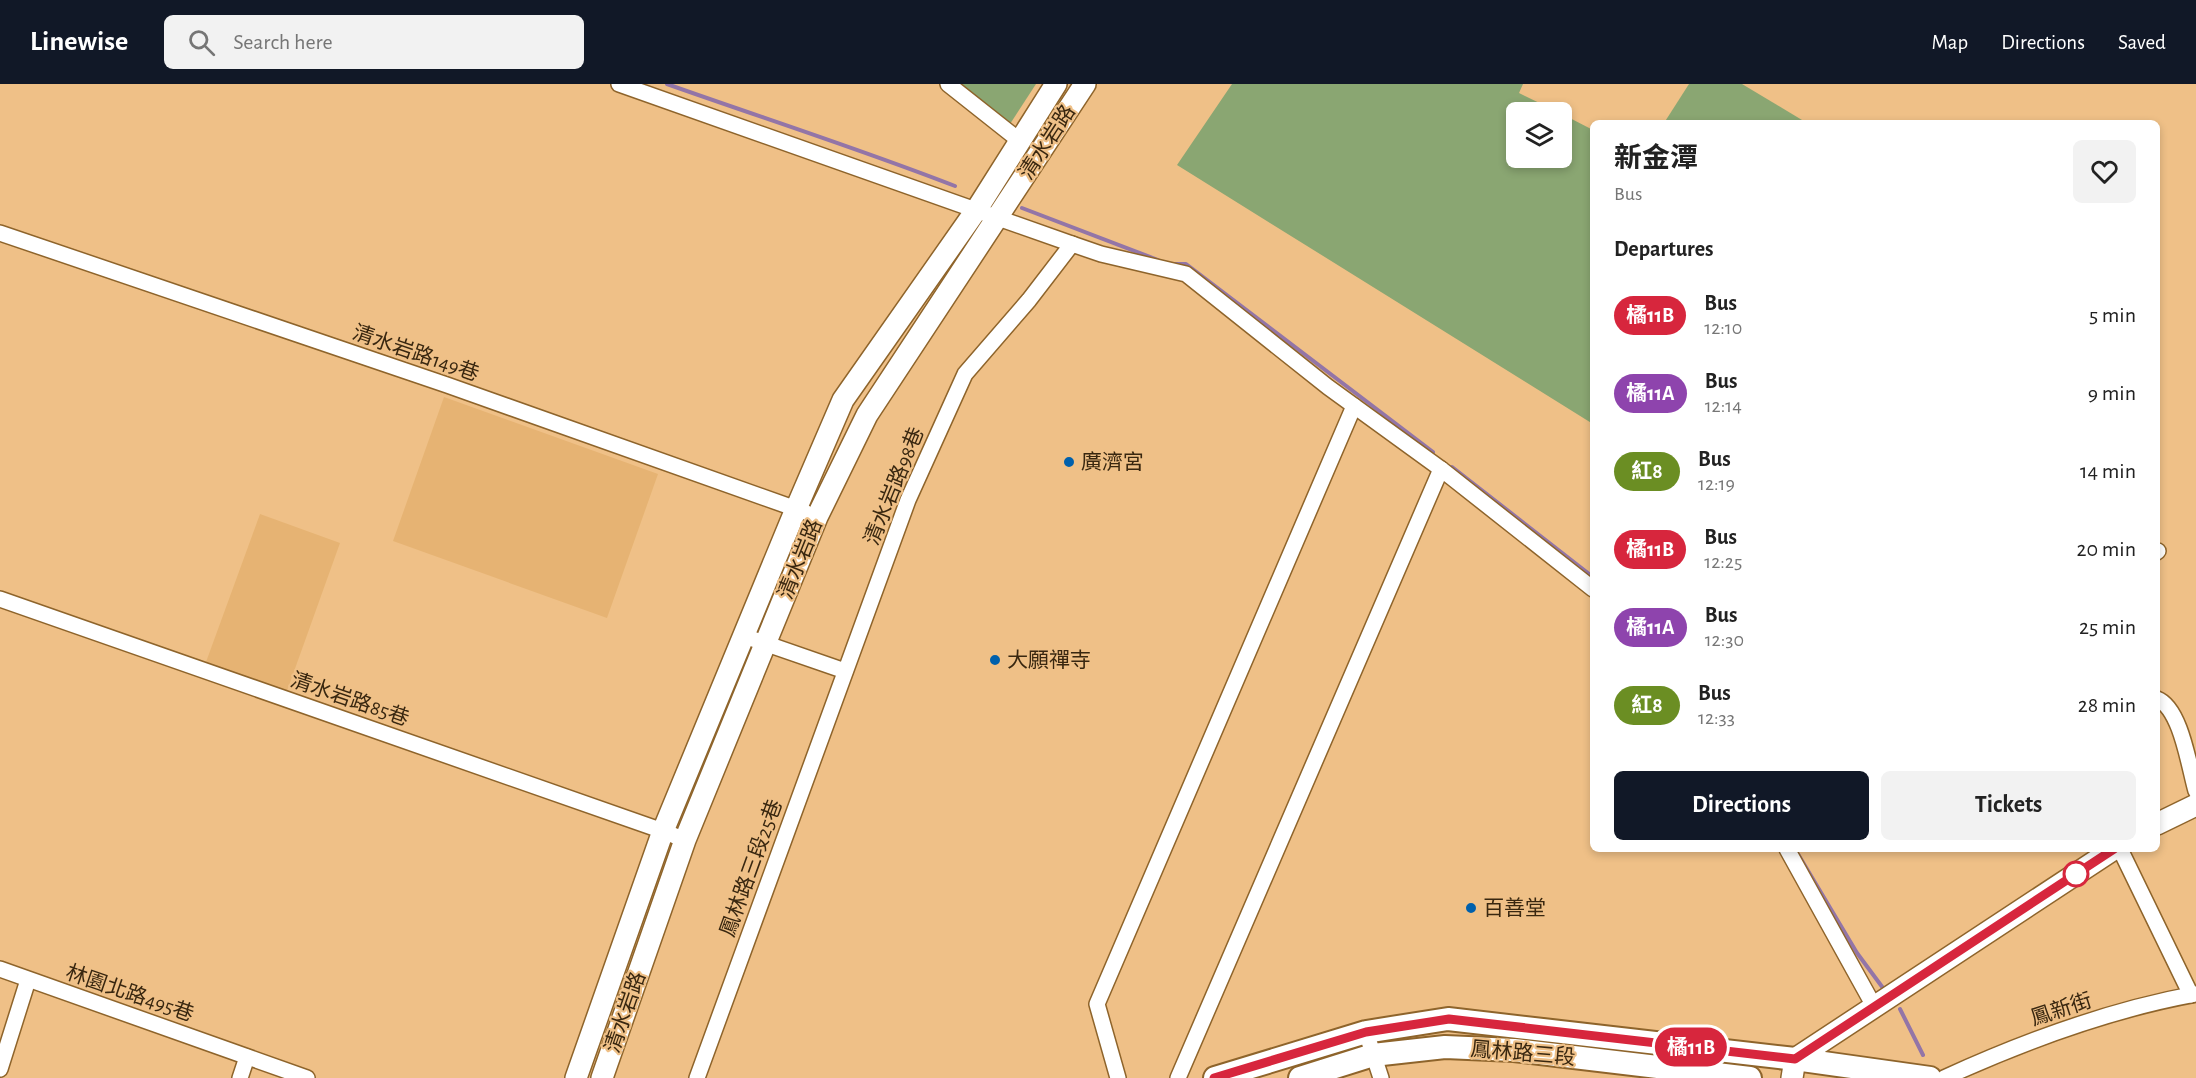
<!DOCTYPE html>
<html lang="en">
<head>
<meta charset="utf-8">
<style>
	:root { --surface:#fff; --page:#f2f2f2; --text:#222; --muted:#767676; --accent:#111827 }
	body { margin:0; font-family:"Alegreya Sans","Noto Sans TC",sans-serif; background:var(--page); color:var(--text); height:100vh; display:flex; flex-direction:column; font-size:22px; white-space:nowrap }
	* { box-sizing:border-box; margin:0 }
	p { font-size:20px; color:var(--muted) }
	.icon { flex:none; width:33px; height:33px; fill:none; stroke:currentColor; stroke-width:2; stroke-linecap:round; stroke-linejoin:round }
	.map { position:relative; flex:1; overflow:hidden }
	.details { position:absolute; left:1590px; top:36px; width:570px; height:732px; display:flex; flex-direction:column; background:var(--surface); border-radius:9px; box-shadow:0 3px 9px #0003 }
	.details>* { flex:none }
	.badge { padding:0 12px; border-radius:20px; font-size:21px; line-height:39px }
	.buttons { position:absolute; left:1506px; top:18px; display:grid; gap:12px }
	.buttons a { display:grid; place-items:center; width:66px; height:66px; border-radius:9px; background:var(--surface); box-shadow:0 3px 9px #0003; font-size:30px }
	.map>.badge { position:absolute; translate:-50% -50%; box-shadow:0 0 0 3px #fff }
	h2 { padding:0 24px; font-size:22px; line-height:54px }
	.round { display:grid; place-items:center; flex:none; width:63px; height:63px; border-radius:9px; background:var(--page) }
	.headline { display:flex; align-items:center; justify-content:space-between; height:102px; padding:0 24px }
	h1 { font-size:28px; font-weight:700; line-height:45px }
	.cta { display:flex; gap:12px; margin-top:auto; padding:12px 24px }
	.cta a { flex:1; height:69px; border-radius:9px; background:var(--accent); color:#fff; font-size:24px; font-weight:700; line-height:69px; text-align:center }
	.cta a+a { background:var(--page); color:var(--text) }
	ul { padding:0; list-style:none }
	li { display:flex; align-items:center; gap:18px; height:78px; padding:0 24px }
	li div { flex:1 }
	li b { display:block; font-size:22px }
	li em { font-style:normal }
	li .badge { min-width:66px; font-weight:700; text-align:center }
	header { display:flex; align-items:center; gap:36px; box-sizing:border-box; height:84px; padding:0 30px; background:var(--accent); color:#fff }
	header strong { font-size:28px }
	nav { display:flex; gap:33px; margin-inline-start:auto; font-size:21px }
	.search { width:420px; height:54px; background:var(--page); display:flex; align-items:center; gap:15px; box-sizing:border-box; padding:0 21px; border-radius:9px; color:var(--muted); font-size:22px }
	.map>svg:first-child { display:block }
	.built { fill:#e6b373 }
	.green { fill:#8aa672 }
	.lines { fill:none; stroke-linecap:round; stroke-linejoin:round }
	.stream { stroke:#9375a7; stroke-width:4 }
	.street-casing { stroke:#8e642b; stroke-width:18 }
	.secondary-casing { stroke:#8e642b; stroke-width:24 }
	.primary-casing { stroke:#8e642b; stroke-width:26 }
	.street { stroke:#fff; stroke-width:15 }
	.secondary { stroke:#fff; stroke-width:21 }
	.primary { stroke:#fff; stroke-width:22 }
	.line-casing { stroke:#fff; stroke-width:14 }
	.line { stroke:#d7263d; stroke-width:9 }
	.poi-dot { fill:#0060ac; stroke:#efc087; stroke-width:2 }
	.stop-dot { fill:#fff; stroke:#d7263d; stroke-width:3 }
	.labels { text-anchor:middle; stroke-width:4.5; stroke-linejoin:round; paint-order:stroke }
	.street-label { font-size:21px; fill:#392710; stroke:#efc087 }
	.poi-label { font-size:21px; fill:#392710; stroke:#efc087; text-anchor:start }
</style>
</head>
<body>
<header>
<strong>Linewise</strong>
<div class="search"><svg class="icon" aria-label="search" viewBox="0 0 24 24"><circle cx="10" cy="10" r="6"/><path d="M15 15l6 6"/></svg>Search here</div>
<nav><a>Map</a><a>Directions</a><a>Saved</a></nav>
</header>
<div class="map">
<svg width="2196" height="994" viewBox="0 0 2196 994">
	<rect width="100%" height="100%" fill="#efc087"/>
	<g class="built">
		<polygon points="444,313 658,390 607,534 393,457"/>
		<polygon points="260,430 340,459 287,607 206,578"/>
	</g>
	<g class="green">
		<polygon points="960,0 1036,0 1010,40"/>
		<polygon points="1232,0 1523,0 1519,9 1558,28 1516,28 1516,74 1562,74 1562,30 1593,46 1593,340 1177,81"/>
		<polygon points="1689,0 1742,0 1807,39 1664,39"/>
	</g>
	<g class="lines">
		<g class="stream">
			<path d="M667,0c96,34 193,65 288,102"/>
			<polyline points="1022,124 1158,176"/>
			<polyline points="1174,180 1186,180 1433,368"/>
			<polyline points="1452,383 1593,493"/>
			<polyline points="1798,770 1857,869 1883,904"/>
			<polyline points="1900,925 1923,971"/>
		</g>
		<g class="street-casing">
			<g id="street">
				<polyline points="619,0 1072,160 1101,170 1186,190 1328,303 1441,385 1593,505"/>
				<polyline points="948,0 1020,57"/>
				<polyline points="0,149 447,301 805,428"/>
				<polyline points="2157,468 2158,467"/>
				<polyline points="0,515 663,747 685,756"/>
				<polyline points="744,552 845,587"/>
				<path d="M2157,615c24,9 32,68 39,92"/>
				<polyline points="1787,765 1875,924"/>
				<polyline points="2120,765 2191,911"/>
				<polyline points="0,885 307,994"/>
				<polyline points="1366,948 1381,994"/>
				<polyline points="0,985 28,896"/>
				<polyline points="240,994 247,973"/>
				<polyline points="697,994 908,416 965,290 1029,216 1072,160"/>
				<polyline points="1118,994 1097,920 1354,322"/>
				<polyline points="1178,994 1441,385"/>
				<path d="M1944,994c81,-37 164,-68 252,-84"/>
			</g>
		</g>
		<g class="secondary-casing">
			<g id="secondary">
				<polyline points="2157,740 2196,721"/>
				<polyline points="576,994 663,747 796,425 843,316 977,125 1056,0"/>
				<polyline points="602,994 685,756 817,433 867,331 1085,0"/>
				<polyline points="1792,994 1795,975 2114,765"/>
			</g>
		</g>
		<g class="primary-casing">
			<g id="primary">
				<polyline points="1215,994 1366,948 1448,935 1795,975 1930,994"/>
				<polyline points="1300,994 1373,971 1445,963 1514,966 1750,994"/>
			</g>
		</g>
		<use href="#street" class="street"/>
		<use href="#secondary" class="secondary"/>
		<use href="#primary" class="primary"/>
	</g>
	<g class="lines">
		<g class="line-casing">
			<polyline id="line" points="1214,994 1366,948 1449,935 1795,975 2114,765"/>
		</g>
		<use href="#line" class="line"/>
	</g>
	<g class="poi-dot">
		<circle cx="1069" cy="378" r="6"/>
		<circle cx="995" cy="576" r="6"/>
		<circle cx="1471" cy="824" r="6"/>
	</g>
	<circle class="stop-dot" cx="2076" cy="790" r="12"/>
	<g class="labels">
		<g class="street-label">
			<text transform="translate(1047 58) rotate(-57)" y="7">清水岩路</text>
			<text transform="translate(416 269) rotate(19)" y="7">清水岩路149巷</text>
			<text transform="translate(894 402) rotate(-68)" y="7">清水岩路98巷</text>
			<text transform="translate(800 475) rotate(-68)" y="7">清水岩路</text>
			<text transform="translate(350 615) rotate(19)" y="7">清水岩路85巷</text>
			<text transform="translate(751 784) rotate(-70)" y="7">鳳林路三段25巷</text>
			<text transform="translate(130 909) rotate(19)" y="7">林園北路495巷</text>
			<text transform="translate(2061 925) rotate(-18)" y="7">鳳新街</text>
			<text transform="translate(625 928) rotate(-71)" y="7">清水岩路</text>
			<text transform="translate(1523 969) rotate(5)" y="7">鳳林路三段</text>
		</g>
		<g class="poi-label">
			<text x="1081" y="385">廣濟宮</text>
			<text x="1007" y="583">大願禪寺</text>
			<text x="1483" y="831">百善堂</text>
		</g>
	</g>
</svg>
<div class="buttons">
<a><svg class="icon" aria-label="layers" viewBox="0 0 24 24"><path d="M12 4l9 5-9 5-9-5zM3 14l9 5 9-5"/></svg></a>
</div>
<b class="badge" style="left:1691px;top:963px;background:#d7263d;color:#fff">橘11B</b>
<section class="details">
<div class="headline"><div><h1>新金潭</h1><p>Bus</p></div><a class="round"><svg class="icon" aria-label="heart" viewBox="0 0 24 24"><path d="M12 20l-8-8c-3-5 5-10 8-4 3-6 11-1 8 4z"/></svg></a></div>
<h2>Departures</h2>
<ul>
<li><span class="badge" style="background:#d7263d;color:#fff">橘11B</span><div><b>Bus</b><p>12:10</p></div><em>5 min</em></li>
<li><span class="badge" style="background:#8e44ad;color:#fff">橘11A</span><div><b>Bus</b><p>12:14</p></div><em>9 min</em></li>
<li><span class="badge" style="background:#6b8e23;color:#fff">紅8</span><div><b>Bus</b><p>12:19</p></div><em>14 min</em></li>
<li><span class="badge" style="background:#d7263d;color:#fff">橘11B</span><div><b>Bus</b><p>12:25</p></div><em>20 min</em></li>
<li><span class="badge" style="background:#8e44ad;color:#fff">橘11A</span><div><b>Bus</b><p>12:30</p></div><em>25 min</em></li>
<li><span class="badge" style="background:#6b8e23;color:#fff">紅8</span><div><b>Bus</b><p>12:33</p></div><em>28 min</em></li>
</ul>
<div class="cta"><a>Directions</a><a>Tickets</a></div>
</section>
</div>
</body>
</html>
